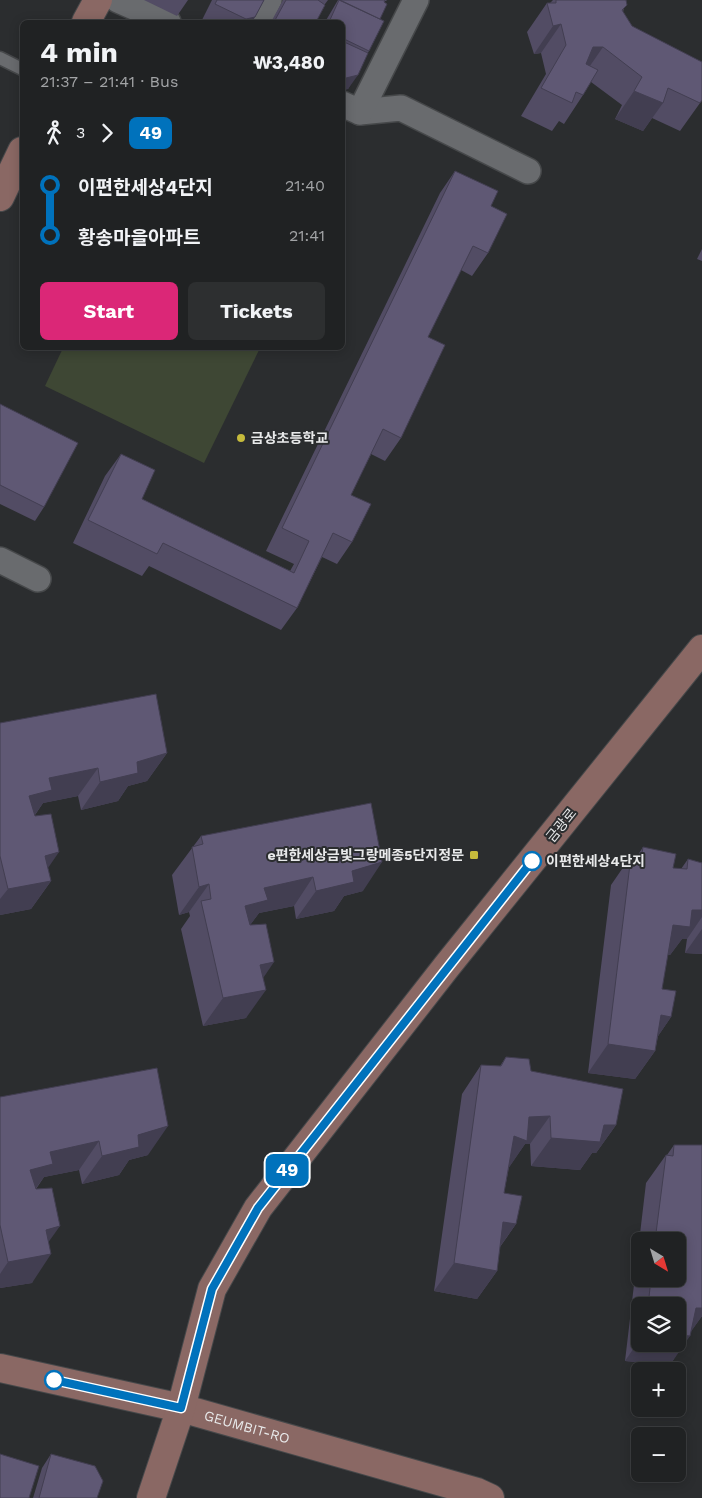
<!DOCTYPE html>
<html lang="en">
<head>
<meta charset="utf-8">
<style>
	:root { --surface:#202223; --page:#2d2f30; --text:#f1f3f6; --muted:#a2a4a6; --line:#3d3f41; --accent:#db2777 }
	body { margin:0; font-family:"Work Sans","Noto Sans KR",sans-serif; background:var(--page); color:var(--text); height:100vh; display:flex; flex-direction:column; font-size:19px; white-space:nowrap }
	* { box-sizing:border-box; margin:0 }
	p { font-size:16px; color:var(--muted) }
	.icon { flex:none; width:28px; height:28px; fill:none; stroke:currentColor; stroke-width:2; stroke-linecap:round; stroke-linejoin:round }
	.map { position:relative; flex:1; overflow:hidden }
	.drawer { position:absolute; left:20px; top:20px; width:325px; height:330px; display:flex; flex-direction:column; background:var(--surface); border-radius:8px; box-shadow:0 2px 12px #0003,0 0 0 1px var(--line) }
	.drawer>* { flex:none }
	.badge { padding:0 10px; border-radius:8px; font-size:18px; line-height:32px }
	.needle { width:32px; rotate:142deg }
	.buttons { position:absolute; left:631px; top:1232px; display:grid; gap:10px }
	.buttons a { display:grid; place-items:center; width:55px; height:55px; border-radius:8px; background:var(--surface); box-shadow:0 2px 12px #0003,0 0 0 1px var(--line); font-size:25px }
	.map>.badge { position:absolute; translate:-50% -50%; box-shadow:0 0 0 2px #fff }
	.legs { display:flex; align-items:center; gap:8px; height:55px; padding:0 20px; font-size:16px }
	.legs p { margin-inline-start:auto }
	.headline { display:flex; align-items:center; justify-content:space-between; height:85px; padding:0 20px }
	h1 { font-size:28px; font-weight:700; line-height:38px }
	.cta { display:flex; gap:10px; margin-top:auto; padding:10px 20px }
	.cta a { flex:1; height:58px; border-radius:8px; background:var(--accent); color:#fff; font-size:20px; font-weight:700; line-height:58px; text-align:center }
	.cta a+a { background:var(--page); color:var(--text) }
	ul { padding:0 20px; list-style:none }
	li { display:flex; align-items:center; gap:18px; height:50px; font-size:19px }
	li i { display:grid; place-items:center; width:8px; height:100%; margin:0 6px; background:currentColor }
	li i::after { content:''; width:12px; height:12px; margin:-6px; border:4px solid; border-radius:50%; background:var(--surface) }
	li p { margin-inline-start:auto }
	li:first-child i { background:linear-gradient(#0000 50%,currentColor 0) }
	li:last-child i { background:linear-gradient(currentColor 50%,#0000 0) }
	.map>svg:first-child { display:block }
	.green { fill:#3e4734 }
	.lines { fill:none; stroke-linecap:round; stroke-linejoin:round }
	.lane-casing { stroke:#46484a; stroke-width:15 }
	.street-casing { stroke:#46484a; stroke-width:28 }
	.secondary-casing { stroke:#46484a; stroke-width:30 }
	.lane { stroke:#696b6e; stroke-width:12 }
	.street { stroke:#696b6e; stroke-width:25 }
	.secondary { stroke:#8a6864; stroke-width:28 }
	.wall { fill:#524c64; fill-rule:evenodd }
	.shaded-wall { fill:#423e51 }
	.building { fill:#5f5874; stroke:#423e51 }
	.line-1-casing { stroke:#fff; stroke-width:11 }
	.line-1 { stroke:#0072bc; stroke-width:8 }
	.poi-dot { fill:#c6bb3c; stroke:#2b2d2f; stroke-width:2 }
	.stop-1-dot { fill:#fff; stroke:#0072bc; stroke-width:2.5 }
	.labels { text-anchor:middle; stroke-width:4; stroke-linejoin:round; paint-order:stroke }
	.poi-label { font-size:14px; font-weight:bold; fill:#e8e9ea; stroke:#2b2d2f; text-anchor:start }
	.street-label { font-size:14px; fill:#e8e9ea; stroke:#2b2d2f }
	.stop-label { font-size:14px; font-weight:bold; fill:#e8e9ea; stroke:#2b2d2f; text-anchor:start }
</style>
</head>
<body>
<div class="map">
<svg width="702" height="1498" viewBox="0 0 702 1498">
	<rect width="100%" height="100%" fill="#2b2d2f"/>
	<polygon class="green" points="63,348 260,348 204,463 45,386"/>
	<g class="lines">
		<g class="lane-casing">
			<polyline id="lane" points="0,58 22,69"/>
		</g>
		<g class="street-casing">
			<g id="street">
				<polyline points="118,0 168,22"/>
				<polyline points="258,22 269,0"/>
				<polyline points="342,104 360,112 401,108 528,171"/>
				<polyline points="360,112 416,0"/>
				<polyline points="0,560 38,579"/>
			</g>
		</g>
		<g class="secondary-casing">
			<g id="secondary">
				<polyline points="86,22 98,0"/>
				<polyline points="0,197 22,151"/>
				<path id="s1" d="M0,1368l181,40 296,84 13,6"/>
				<polyline points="151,1498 181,1408 212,1289 258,1208 447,966 702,649"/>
			</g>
		</g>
		<use href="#lane" class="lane"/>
		<use href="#street" class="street"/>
		<use href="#secondary" class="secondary"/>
	</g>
	<g class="wall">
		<polygon points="144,0 188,0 177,16"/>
		<polygon points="212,0 264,0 255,17 252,22 201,22"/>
		<polygon points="283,0 328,0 325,4 316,22 271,22"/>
		<polygon points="338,0 387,0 386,1 385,1 380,19 369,51 348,89 342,90 342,22 325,22"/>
		<polygon points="553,0 626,0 623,12 632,26 700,103 680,131 652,118 643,131 615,119 622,105 591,82 583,95 564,124 559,121 552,131 521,116 546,74 541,53 534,54 527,32 547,3 550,3"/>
		<polygon points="455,171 491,206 488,253 472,276 461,270 428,337 401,438 385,461 371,454 351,495 352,542 337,564 322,557 297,608 281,630 149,566 142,576 73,543 105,476 121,454 142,499 290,571 294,564 266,551 440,193"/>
		<polygon points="702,249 702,261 697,259"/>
		<polygon points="0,404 44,507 35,521 0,504"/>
		<polygon points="0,723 167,753 147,781 128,786 118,801 81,810 78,796 43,803 35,815 51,881 31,909 0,915"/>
		<polygon points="201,836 363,891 344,896 334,911 296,919 294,906 259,913 250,925 263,978 246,1018 203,1026 181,929 190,916 189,912 179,915 172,875"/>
		<polygon points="643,847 673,868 681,869 688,859 702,863 702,954 685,953 687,939 682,939 670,955 667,955 662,989 671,1017 658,1036 655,1051 635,1079 588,1073 611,885 631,856 636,858"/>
		<polygon points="506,1057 531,1071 616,1125 596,1153 592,1153 580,1170 531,1166 530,1144 525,1144 509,1167 504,1193 516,1224 500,1247 497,1271 477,1299 434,1291 462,1094 481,1065 500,1066"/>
		<polygon points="0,1097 148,1155 129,1160 119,1175 82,1184 79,1170 44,1177 36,1189 49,1242 32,1283 0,1288"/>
		<path d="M674,1145l27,125 1,46 -11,15 -21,34 -45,-4 21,-178 20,-28h1zM640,1241h38v38h-38zM640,1306h38l-38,38z"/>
		<polygon points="51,1454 97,1498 33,1498 42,1468"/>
	</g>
	<g class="shaded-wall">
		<polygon points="255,17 252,22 243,22 246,19"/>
		<polygon points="561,24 541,53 534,54 553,26"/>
		<polygon points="593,47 603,47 583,76 574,76"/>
		<polygon points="358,75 348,89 342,90 342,79"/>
		<polygon points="634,91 663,103 643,131 615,119"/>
		<polygon points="167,753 147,781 128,786 118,801 81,810 100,782 137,762"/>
		<polygon points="98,768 78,796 43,803 32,819 29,796 49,778"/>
		<polygon points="59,852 39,881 45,856"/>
		<polygon points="382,862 363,891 344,896 334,911 296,919 316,891 352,871"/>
		<polygon points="313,877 294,906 259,913 248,928 245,906 264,888"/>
		<polygon points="51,881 31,909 0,915 0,899 8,889"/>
		<polygon points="209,884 189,912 179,915 199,887"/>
		<polygon points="692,910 702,910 702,917 687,939 682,939 670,955 653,954 673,925"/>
		<polygon points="702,929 702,954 685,953"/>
		<polygon points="274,962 255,990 260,965"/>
		<polygon points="266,990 246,1018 203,1026 223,998"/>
		<polygon points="661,1015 671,1017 652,1045"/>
		<polygon points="608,1044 655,1051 635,1079 588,1073"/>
		<polygon points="550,1116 530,1144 525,1144 508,1169 514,1136 529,1117"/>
		<polygon points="604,1125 616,1125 596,1153 592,1153 580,1170 531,1166 551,1138"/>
		<polygon points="168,1126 148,1155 129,1160 119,1175 82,1184 102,1156 138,1135"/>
		<polygon points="99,1141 79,1170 44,1177 33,1192 30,1170 50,1152"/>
		<polygon points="503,1222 516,1224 496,1252"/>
		<polygon points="60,1226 40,1254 46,1230"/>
		<polygon points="51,1254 32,1283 0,1288 0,1274 8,1262"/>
		<polygon points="454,1263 497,1271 477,1299 434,1291"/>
		<polygon points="696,1308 702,1308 702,1316 688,1336 690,1336 670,1365 625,1361 640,1339 640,1344 678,1344 678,1334"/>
	</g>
	<g class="building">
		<polygon points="217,0 264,0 255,17 246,19 215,4"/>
		<polygon points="286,0 318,0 325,5 316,22 274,22"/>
		<polygon points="339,0 384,21 369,51 342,38 342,22 329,22"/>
		<polygon points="340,0 385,0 384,2 387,4 380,19"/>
		<polygon points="556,0 626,0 627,5 622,10 632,26 702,62 702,100 700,103 668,88 663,103 634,91 642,77 603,47 593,47 586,64 598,70 583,95 576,92 572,103 541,88 566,45 561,24 553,26 547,3 556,3"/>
		<polygon points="342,41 368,53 358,75 342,79"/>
		<polygon points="455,171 498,191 491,206 507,214 488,253 473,246 428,337 445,345 401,438 383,429 351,495 371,504 352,542 333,533 297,608 163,543 157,554 88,520 121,454 155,470 142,499 294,573 309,541 282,528"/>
		<polygon points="0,404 78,443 44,507 0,485"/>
		<polygon points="156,694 167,753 137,762 138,773 100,782 98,768 49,778 52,790 29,796 35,816 51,814 59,852 45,856 51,881 8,889 0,856 0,723"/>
		<polygon points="371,803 382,862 352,871 354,882 316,891 313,877 264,888 268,900 245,906 250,925 266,924 274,962 260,965 266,990 223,998 201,901 211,899 209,884 199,887 192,847 203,844 201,836"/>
		<polygon points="643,847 676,854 673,868 687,869 688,859 702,863 702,910 692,910 690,927 673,925 662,989 676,991 671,1017 661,1015 655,1051 608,1044 631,856 641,859"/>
		<polygon points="506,1057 529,1059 531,1071 623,1089 616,1125 604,1125 600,1142 551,1138 550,1116 529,1117 527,1141 514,1136 504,1193 522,1196 516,1224 503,1222 497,1271 454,1263 481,1065 501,1066"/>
		<polygon points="157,1068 168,1126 138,1135 139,1147 102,1156 99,1141 50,1152 53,1164 30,1170 36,1189 52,1188 60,1226 46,1230 51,1254 8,1262 0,1225 0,1097"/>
		<polygon points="674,1145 702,1145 702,1308 696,1308 690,1336 678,1335 678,1306 648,1306 651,1279 678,1279 678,1241 655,1241 666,1155 673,1156"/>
		<polygon points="0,1454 39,1466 29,1498 0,1498"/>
		<polygon points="51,1454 95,1466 103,1481 97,1498 39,1498"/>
	</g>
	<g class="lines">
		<g class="line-1-casing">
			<polyline id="line-1" points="54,1380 181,1408 212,1289 258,1208 532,861"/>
		</g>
		<use href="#line-1" class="line-1"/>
	</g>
	<g class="poi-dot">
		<circle cx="241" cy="438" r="5"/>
		<rect x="469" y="850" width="10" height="10" rx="2.5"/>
	</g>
	<g class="stop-1-dot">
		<circle cx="532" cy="861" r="9"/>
		<circle cx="54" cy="1380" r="9"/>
	</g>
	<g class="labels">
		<g class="poi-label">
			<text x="251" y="443">금상초등학교</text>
			<text x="464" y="860" text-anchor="end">e편한세상금빛그랑메종5단지정문</text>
		</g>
		<g class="street-label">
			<text transform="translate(561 825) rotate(-51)" y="5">금광로</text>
			<text dy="5" stroke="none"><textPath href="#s1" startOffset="254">GEUMBIT-RO</textPath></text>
		</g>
		<g class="stop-label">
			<text x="546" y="866">이편한세상4단지</text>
		</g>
	</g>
</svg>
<div class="buttons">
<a><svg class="needle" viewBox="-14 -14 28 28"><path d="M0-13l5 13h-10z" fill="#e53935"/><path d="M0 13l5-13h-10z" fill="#a2a4a6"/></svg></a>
<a><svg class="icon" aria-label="layers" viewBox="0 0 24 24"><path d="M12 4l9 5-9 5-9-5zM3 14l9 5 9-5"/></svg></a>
<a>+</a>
<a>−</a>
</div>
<b class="badge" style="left:287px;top:1170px;background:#0072bc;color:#fff">49</b>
<section class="drawer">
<div class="headline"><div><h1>4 min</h1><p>21:37 – 21:41 · Bus</p></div><b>₩3,480</b></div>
<div class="legs"><svg class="icon" aria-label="walk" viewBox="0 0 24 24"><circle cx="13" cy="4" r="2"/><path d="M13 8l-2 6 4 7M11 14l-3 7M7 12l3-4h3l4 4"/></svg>3<svg class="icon" aria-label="forward" viewBox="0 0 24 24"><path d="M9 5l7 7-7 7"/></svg><b class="badge" style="background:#0072bc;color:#fff">49</b></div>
<ul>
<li><i style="color:#0072bc"></i><b>이편한세상4단지</b><p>21:40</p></li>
<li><i style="color:#0072bc"></i><b>황송마을아파트</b><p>21:41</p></li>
</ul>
<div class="cta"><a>Start</a><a>Tickets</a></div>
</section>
</div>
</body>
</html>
